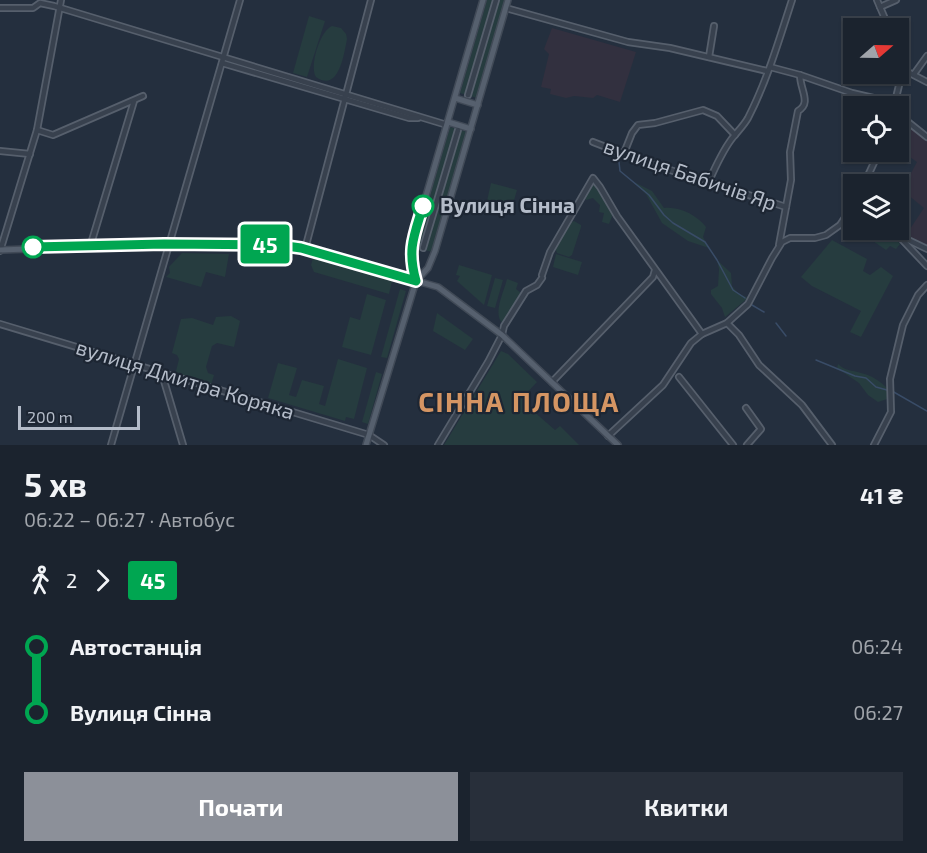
<!DOCTYPE html>
<html lang="uk">
<head>
<meta charset="utf-8">
<style>
	:root { --surface:#1b232e; --page:#282f3a; --text:#f1f3f6; --muted:#a0a4aa; --line:#39404a; --accent:#8c9099 }
	body { margin:0; font-family:"Exo 2",sans-serif; background:var(--page); color:var(--text); height:100vh; display:flex; flex-direction:column; font-size:22px; white-space:nowrap }
	* { box-sizing:border-box; margin:0 }
	p { font-size:20px; color:var(--muted) }
	.icon { flex:none; width:33px; height:33px; fill:none; stroke:currentColor; stroke-width:2; stroke-linecap:round; stroke-linejoin:round }
	.map { position:relative; height:445px; overflow:hidden }
	.drawer { display:flex; flex-direction:column; background:var(--surface); flex:1 }
	.drawer>* { flex:none }
	.badge { padding:0 12px; border-radius:4px; font-size:21px; line-height:39px }
	.needle { width:39px; rotate:70deg }
	.buttons { position:absolute; left:843px; top:18px; display:grid; gap:12px }
	.buttons a { display:grid; place-items:center; width:66px; height:66px; border-radius:0px; background:var(--surface); box-shadow:0 2px 4px #0004,0 0 0 2px var(--line); font-size:30px }
	.scale { position:absolute; left:18px; bottom:15px; width:122px; box-sizing:border-box; padding-left:6px; border:3px solid #b4bcc9; border-top:0; font-size:16px; line-height:21px; white-space:nowrap; color:#b4bcc9; -webkit-text-stroke:4px #1d2633; paint-order:stroke }
	.map>.badge { position:absolute; translate:-50% -50%; box-shadow:0 0 0 3px #fff }
	.legs { display:flex; align-items:center; gap:9px; height:66px; padding:0 24px; font-size:20px }
	.legs p { margin-inline-start:auto }
	.summary { display:flex; align-items:center; justify-content:space-between; height:102px; padding:0 24px }
	h1 { font-size:33px; font-weight:700; line-height:45px }
	.action { display:flex; gap:12px; margin-top:auto; padding:12px 24px }
	.action a { flex:1; height:69px; border-radius:0px; background:var(--accent); color:#fff; font-size:24px; font-weight:700; line-height:69px; text-align:center }
	.action a+a { background:var(--page); color:var(--text) }
	ul { padding:0 24px; list-style:none }
	li { display:flex; align-items:center; gap:21px; height:66px; font-size:22px }
	li i { display:grid; place-items:center; width:9px; height:100%; margin:0 8px; background:currentColor }
	li i::after { content:''; width:15px; height:15px; margin:-8px; border:4px solid; border-radius:50%; background:var(--surface) }
	li p { margin-inline-start:auto }
	li:first-child i { background:linear-gradient(#0000 50%,currentColor 0) }
	li:last-child i { background:linear-gradient(currentColor 50%,#0000 0) }
	.map>svg:first-child { display:block }
	.medical { fill:#32303f }
	.green { fill:#263c3f }
	.lines { fill:none; stroke-linecap:round; stroke-linejoin:round }
	.stream { stroke:#394c67; stroke-width:1.5 }
	.minor-casing { stroke:#565f6c; stroke-width:8 }
	.major-casing { stroke:#414a57; stroke-width:8 }
	.minor { stroke:#38414e; stroke-width:4.5 }
	.major { stroke:#56606e; stroke-width:5 }
	.line-1-casing { stroke:#fff; stroke-width:14 }
	.line-1 { stroke:#00a651; stroke-width:9 }
	.stop-1-dot { fill:#fff; stroke:#00a651; stroke-width:3 }
	.labels { text-anchor:middle; stroke-width:4.5; stroke-linejoin:round; paint-order:stroke }
	.street-label { font-size:21px; fill:#b4bcc9; stroke:#1d2633 }
	.stop-label { font-size:21px; font-weight:bold; fill:#b4bcc9; stroke:#1d2633; text-anchor:start }
	.district-label { font-size:27px; font-weight:bold; letter-spacing:1.5px; fill:#d59563; stroke:#1d2633 }
</style>
</head>
<body>
<div class="map">
<svg width="927" height="445" viewBox="0 0 927 445">
	<rect width="100%" height="100%" fill="#242f3e"/>
	<g class="medical">
		<polygon points="552,28 636,52 620,102 597,95 593,98 574,96 566,98 550,94 551,89 541,87 549,54 544,49"/>
		<polygon points="912,125 927,139 927,245 906,235 924,208 902,190 917,162 904,153 906,147 900,144"/>
	</g>
	<g class="green">
		<polygon points="487,0 505,0 477,98 460,93"/>
		<polygon points="309,16 325,21 307,77 293,73"/>
		<path d="M332,26l9,2 5,6 1,5c-3,15 -8,54 -31,38 -7,-11 4,-46 16,-51z"/>
		<polygon points="450,127 467,132 432,252 415,247"/>
		<path d="M634,182l18,9 12,17c15,-2 33,7 42,19l-3,10 6,11 -21,-7 -26,-18 -16,-29z"/>
		<polygon points="491,183 517,190 511,211 509,209 487,201"/>
		<polygon points="592,184 599,188 613,214 609,224 602,222 604,213 599,212 600,205 593,198 586,200 585,198"/>
		<polygon points="574,221 581,225 581,227 572,255 569,257 557,253 555,247 568,224"/>
		<polygon points="882,230 888,230 900,244 896,249 890,246 886,250 873,241"/>
		<polygon points="832,240 867,259 863,271 870,275 881,267 893,276 861,337 850,332 861,311 812,286 801,277"/>
		<polygon points="182,253 229,254 225,277 206,272 201,287 166,277 170,273 169,267"/>
		<polygon points="556,254 582,262 578,275 553,267"/>
		<polygon points="313,258 392,281 389,294 314,272 311,265"/>
		<polygon points="717,260 731,273 732,286 738,293 748,298 725,317 722,308 711,294 711,290 718,286 719,269"/>
		<polygon points="459,265 492,275 484,305 457,281 460,276 456,275"/>
		<polygon points="495,278 503,280 495,308 487,306"/>
		<path d="M507,279l11,4 -2,6 5,4 -18,31c-11,-10 1,-32 4,-45z"/>
		<polygon points="400,289 406,291 387,358 381,357"/>
		<polygon points="367,294 386,300 371,355 342,347 350,317 360,320"/>
		<polygon points="437,313 473,339 465,350 433,331"/>
		<polygon points="231,316 240,321 234,347 217,343 212,346 206,367 208,373 214,375 211,385 175,375 179,359 177,355 172,353 181,319 192,318 213,325 216,317"/>
		<polygon points="501,351 508,354 537,382 523,397 524,403 555,430 560,426 579,445 444,445"/>
		<polygon points="338,359 367,368 354,419 346,417 345,421 268,398 278,363 297,368 289,395 296,397 302,380 324,386 319,404 325,406"/>
		<path d="M838,364c7,7 14,6 23,9 10,2 19,8 26,15v11l-9,3 -10,-7 -9,-12 -22,-15z"/>
		<polygon points="376,372 382,374 368,424 362,422"/>
	</g>
	<g class="lines">
		<g class="stream">
			<polyline points="619,162 620,171 649,195 664,215 673,223 705,242 717,260 733,290 745,298"/>
			<polyline points="752,305 764,312"/>
			<polyline points="776,323 786,336"/>
			<polyline points="816,360 855,376 866,378 876,387 887,390"/>
			<polyline points="892,391 927,411"/>
		</g>
		<g class="minor-casing">
			<g id="minor">
				<polyline points="877,0 889,28"/>
				<polyline points="880,7 896,0"/>
				<polyline points="0,8 33,8 40,3 54,6 447,125"/>
				<polyline points="506,8 628,42 670,48 767,71"/>
				<polyline points="709,57 714,26"/>
				<polyline points="222,63 409,118 418,118"/>
				<polyline points="770,67 800,75"/>
				<polyline points="902,69 927,82"/>
				<polyline points="914,74 927,56"/>
				<polyline points="468,95 496,0"/>
				<polyline points="894,106 902,73 898,57"/>
				<polyline points="898,114 927,137"/>
				<polyline points="37,130 53,135 143,96"/>
				<polyline points="593,142 642,161 786,207"/>
				<polyline points="0,151 30,154"/>
				<polyline points="624,153 632,133 638,125 655,123 703,110 717,116 735,135"/>
				<path d="M709,181c7,-15 14,-32 25,-45 5,-6 10,-11 14,-18 19,-37 31,-78 44,-118"/>
				<polyline points="864,184 879,152"/>
				<polyline points="893,230 927,266"/>
				<polyline points="900,236 927,249"/>
				<path d="M779,245l12,-65 -1,-28 8,-41c14,-8 2,-21 2,-36l52,18 43,10"/>
				<polyline points="90,247 134,101"/>
				<polyline points="423,248 458,130"/>
				<polyline points="305,249 371,0"/>
				<polyline points="0,251 37,130 61,0"/>
				<polyline points="542,275 550,252 593,178 600,187 617,216 702,334"/>
				<polyline points="727,323 739,335 759,365 802,405 832,445"/>
				<polyline points="0,324 369,435 384,445"/>
				<polyline points="162,374 183,445"/>
				<polyline points="679,377 733,445"/>
				<polyline points="552,382 653,277 655,270"/>
				<polyline points="746,408 761,429 747,445"/>
				<polyline points="608,436 663,385 691,343 702,334 727,323 748,304 772,258 782,242 790,238 815,238 826,235 840,225 854,204"/>
				<polyline points="111,445 240,0"/>
				<polyline points="438,445 488,362 502,335 504,326 526,291 537,285 542,278"/>
				<polyline points="874,445 891,412 890,379 903,325 918,295 927,285"/>
			</g>
		</g>
		<g class="major-casing">
			<g id="major">
				<polyline points="455,98 478,105"/>
				<polyline points="448,122 471,129"/>
				<polyline points="0,250 169,244 279,245 301,248 438,287 502,335 618,445"/>
				<polyline points="416,281 411,262 412,244 483,0"/>
				<polyline points="366,445 416,281 428,268 435,251 508,0"/>
			</g>
		</g>
		<use href="#minor" class="minor"/>
		<use href="#major" class="major"/>
	</g>
	<g class="lines">
		<g class="line-1-casing">
			<path id="line-1" d="M33,247l131,-3 115,1 22,3 115,33c-9,-32 -2,-45 7,-75"/>
		</g>
		<use href="#line-1" class="line-1"/>
	</g>
	<g class="stop-1-dot">
		<circle cx="423" cy="206" r="10"/>
		<circle cx="33" cy="247" r="10"/>
	</g>
	<g class="labels">
		<g class="street-label">
			<text transform="translate(690 175) rotate(19)" y="7">вулиця Бабичів Яр</text>
			<text transform="translate(185 380) rotate(17)" y="7">вулиця Дмитра Коряка</text>
		</g>
		<g class="stop-label">
			<text x="440" y="213">Вулиця Сінна</text>
		</g>
		<g class="district-label">
			<text x="519" y="412">СІННА ПЛОЩА</text>
		</g>
	</g>
</svg>
<div class="buttons">
<a><svg class="needle" viewBox="-14 -14 28 28"><path d="M0-13l5 13h-10z" fill="#e53935"/><path d="M0 13l5-13h-10z" fill="#a0a4aa"/></svg></a>
<a><svg class="icon" aria-label="locate" viewBox="0 0 24 24"><circle cx="12" cy="12" r="6"/><path d="M12 2v4M12 18v4M2 12h4M18 12h4"/></svg></a>
<a><svg class="icon" aria-label="layers" viewBox="0 0 24 24"><path d="M12 4l9 5-9 5-9-5zM3 14l9 5 9-5"/></svg></a>
</div>
<div class="scale">200 m</div>
<b class="badge" style="left:265px;top:244px;background:#00a651;color:#fff">45</b>
</div>
<section class="drawer">
<div class="summary"><div><h1>5 хв</h1><p>06:22 – 06:27 · Автобус</p></div><b>41 ₴</b></div>
<div class="legs"><svg class="icon" aria-label="walk" viewBox="0 0 24 24"><circle cx="13" cy="4" r="2"/><path d="M13 8l-2 6 4 7M11 14l-3 7M7 12l3-4h3l4 4"/></svg>2<svg class="icon" aria-label="forward" viewBox="0 0 24 24"><path d="M9 5l7 7-7 7"/></svg><b class="badge" style="background:#00a651;color:#fff">45</b></div>
<ul>
<li><i style="color:#00a651"></i><b>Автостанція</b><p>06:24</p></li>
<li><i style="color:#00a651"></i><b>Вулиця Сінна</b><p>06:27</p></li>
</ul>
<div class="action"><a>Почати</a><a>Квитки</a></div>
</section>
</body>
</html>
